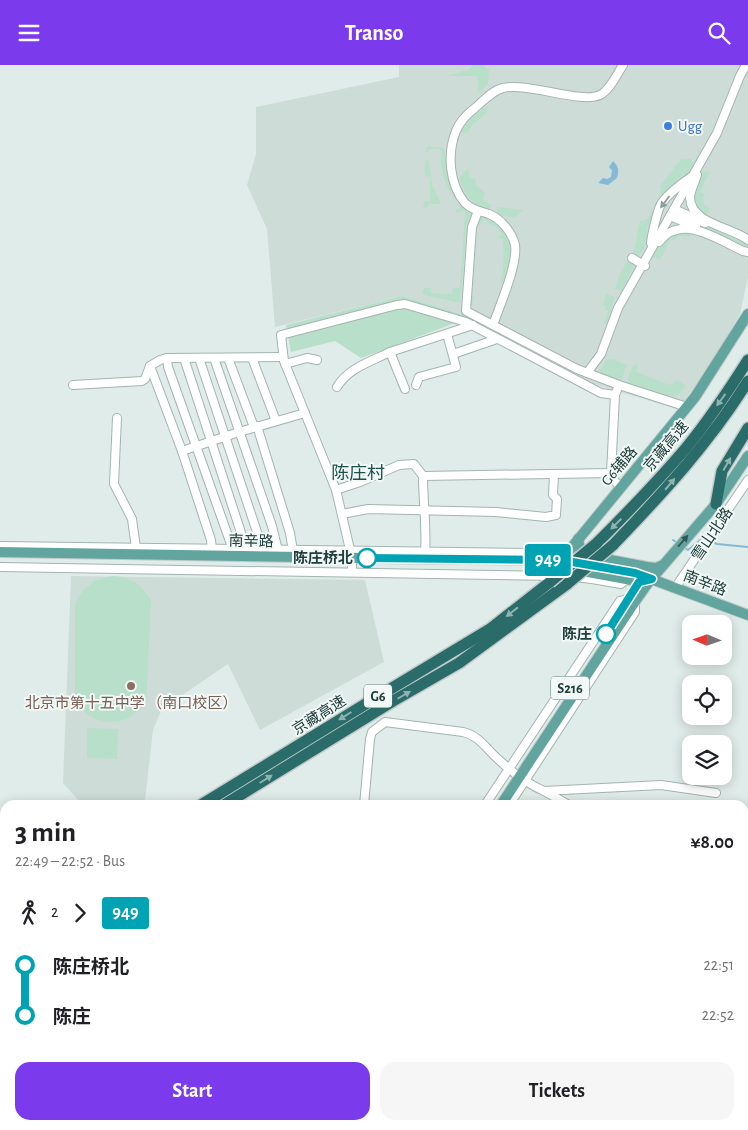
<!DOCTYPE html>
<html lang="en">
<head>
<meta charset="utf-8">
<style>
	:root { --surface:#fff; --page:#f6f6f6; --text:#202124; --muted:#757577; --accent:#7c3aed }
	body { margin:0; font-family:"Alegreya Sans","Noto Sans SC",sans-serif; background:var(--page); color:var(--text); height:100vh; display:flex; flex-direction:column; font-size:19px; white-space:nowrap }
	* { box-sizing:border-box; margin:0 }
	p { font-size:16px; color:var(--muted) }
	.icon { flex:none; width:28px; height:28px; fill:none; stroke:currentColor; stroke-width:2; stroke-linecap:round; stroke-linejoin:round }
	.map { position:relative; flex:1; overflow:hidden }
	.side { position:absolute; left:0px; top:735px; width:749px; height:330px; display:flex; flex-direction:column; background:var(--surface); border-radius:15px 15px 0 0; box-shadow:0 2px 12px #0003 }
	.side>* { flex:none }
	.badge { padding:0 10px; border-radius:4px; font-size:18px; line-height:32px }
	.needle { width:32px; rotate:272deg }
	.buttons { position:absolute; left:682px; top:550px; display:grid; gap:10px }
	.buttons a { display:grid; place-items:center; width:50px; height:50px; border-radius:10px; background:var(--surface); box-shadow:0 2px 12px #0003; font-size:25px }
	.map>.badge { position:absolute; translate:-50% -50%; box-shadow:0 0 0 2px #fff }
	.legs { display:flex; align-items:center; gap:8px; height:55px; padding:0 15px; font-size:16px }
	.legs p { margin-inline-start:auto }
	.head { display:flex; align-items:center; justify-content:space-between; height:85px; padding:0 15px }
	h1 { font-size:28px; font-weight:700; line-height:38px }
	.button { display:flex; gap:10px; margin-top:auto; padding:10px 15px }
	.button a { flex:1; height:58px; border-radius:15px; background:var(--accent); color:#fff; font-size:20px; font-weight:700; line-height:58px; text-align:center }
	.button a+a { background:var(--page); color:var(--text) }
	ul { padding:0 15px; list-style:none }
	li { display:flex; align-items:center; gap:18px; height:50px; font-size:19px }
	li i { display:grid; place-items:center; width:8px; height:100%; margin:0 6px; background:currentColor }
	li i::after { content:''; width:12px; height:12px; margin:-6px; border:4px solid; border-radius:50%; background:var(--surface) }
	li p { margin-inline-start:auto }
	li:first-child i { background:linear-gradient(#0000 50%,currentColor 0) }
	li:last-child i { background:linear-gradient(currentColor 50%,#0000 0) }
	header { display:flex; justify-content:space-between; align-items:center; height:65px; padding:0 15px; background:var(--accent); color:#fff; font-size:22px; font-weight:700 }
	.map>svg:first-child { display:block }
	.built { fill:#cedcd8 }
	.green { fill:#b8dfc9 }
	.water { fill:#84bad5 }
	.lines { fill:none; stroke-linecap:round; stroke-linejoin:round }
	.stream { stroke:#84bad5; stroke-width:2 }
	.minor-casing { stroke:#a3b4b1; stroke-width:10 }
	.major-casing { stroke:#c1c9c8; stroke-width:12 }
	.highway-casing { stroke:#c1c9c8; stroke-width:14 }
	.minor { stroke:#fff; stroke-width:8 }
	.major { stroke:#62a59f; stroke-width:10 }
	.highway { stroke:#2a6c6a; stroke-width:11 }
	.highway-bridge-casing { stroke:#c1c9c8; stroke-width:14; stroke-linecap:butt }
	.highway-bridge { stroke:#2a6c6a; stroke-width:11 }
	.oneway { fill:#909e9d }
	.oneway2 { fill:#8eb2b0 }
	.oneway3 { fill:#305854 }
	.line-1-casing { stroke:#fff; stroke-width:11 }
	.line-1 { stroke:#00a3b4; stroke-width:8 }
	.shop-dot { fill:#3f7fe0; stroke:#f1f8f6; stroke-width:2 }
	.stop-1-dot { fill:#fff; stroke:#00a3b4; stroke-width:2.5 }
	.education-dot { fill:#8d6e63; stroke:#f1f8f6; stroke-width:2 }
	.labels { text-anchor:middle; stroke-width:4; stroke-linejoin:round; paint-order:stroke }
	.shield { fill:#f1f8f6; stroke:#5f7673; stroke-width:1 }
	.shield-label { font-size:14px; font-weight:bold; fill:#203e3b }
	.shop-label { font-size:15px; fill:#366cbe; stroke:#f1f8f6; text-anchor:start }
	.street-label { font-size:15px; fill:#203e3b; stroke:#f1f8f6 }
	.stop-label { font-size:15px; font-weight:bold; fill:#203e3b; stroke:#f1f8f6; text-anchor:end }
	.education-label { font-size:15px; fill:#785e54; stroke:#f1f8f6 }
	.quarter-label { font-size:18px; fill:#1a514d; stroke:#f1f8f6 }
</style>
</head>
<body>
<header><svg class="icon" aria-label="menu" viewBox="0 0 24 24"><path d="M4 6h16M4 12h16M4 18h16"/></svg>Transo<svg class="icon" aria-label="search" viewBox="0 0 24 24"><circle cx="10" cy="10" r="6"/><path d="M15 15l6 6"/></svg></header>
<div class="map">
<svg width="748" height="1065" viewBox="0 0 748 1065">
	<rect width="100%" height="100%" fill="#e0ece9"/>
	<g class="built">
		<polygon points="399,0 748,0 748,212 740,249 716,291 683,338 678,337 674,343 594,319 471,252 403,231 275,262 267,164 247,120 256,89 256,42 399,12"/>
		<polygon points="71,511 365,515 384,597 260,665 228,599 162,644 153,665 145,736 88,738 79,736 63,718"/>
	</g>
	<g class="green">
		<polygon points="472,0 483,0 489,5 488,19 478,28 478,11 447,11 470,4"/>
		<path d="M488,41c0,7 -8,15 -15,17l-6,10 -7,-1 7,-11z"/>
		<path d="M427,81l16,2c5,8 2,22 5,32 4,13 15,21 23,32l-4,13 -7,78 -35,-8 -3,-3 2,-4h7v5l21,1 1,-6h7l5,-77 -8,2 -2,-2 6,-5c-14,-17 -22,-32 -20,-55l-2,-2h-10l-1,3 -2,1z"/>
		<polygon points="681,94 691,94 694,100 688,108 678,113 673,122 664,130 659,127 662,124 660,121"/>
		<polygon points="427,95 429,96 432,119 441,139 429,139 428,142 425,144 423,142 425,136 430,136 430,112 425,111 425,96"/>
		<path d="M468,103l2,10h5l1,7 9,8 -2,6 9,7 -2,2c-16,2 -27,-17 -31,-30z"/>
		<path d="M702,106l8,1 -10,20 5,2 -2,4 1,7 6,4 -3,7c-4,-2 -8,-4 -10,-7 -7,-10 -2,-30 5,-38z"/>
		<path d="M498,142c8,0 16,3 25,3l-8,7 -18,-2z"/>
		<path d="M651,147l4,2 -8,14v15l-8,13 -6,-4c5,-11 3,-20 7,-31h4l4,-3z"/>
		<path d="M486,151c32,11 26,41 17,66l-3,1c4,-14 4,-29 3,-44h-4l-1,-2 4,-3 -8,-9 -3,1 -6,-7 -10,10 -4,62 3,7 -2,8 -3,-1 5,-79 6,-9z"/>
		<polygon points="683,151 748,179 748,183 682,154 681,153"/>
		<path d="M692,165l-3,7 -11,-1 -4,5 -4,-2 -10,21 -8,-4c11,-22 18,-23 40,-26z"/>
		<polygon points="629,193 636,198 621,226 615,224 619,211"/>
		<polygon points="606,229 615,232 607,259 604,258 608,246 605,245 606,241 603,240"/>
		<polygon points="403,231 471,252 361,293 335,276 291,287 286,260"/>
		<polygon points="610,294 613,294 627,300 621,316 598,309 606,295"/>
		<polygon points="636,299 638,300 636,307 670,320 677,315 686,321 678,330 669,332 631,319 628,313 632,303"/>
		<path d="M112,511c21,1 27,7 39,24l-5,107c-8,1 -10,6 -16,10 -14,8 -34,6 -45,-5 -4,-3 -7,-8 -10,-12v-96l8,-14 13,-10z"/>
		<polygon points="87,663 118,664 117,694 87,693"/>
	</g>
	<path class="water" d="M613,96c6,5 6,11 4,17l-9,7 -10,-2 5,-5 4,1 4,-2 1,-7 -3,-3z"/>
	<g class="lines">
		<g class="stream">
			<polyline points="673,475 676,477"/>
			<polyline points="713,477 717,479 748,482"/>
			<polyline points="685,483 688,485 704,472"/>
			<polyline points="744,837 748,834"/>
		</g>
		<g class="minor-casing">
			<g id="minor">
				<path d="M697,110c-2,7 -7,16 -7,23 1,26 42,29 58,42"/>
				<polyline points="674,144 705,158"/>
				<polyline points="478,146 472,162 466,246 577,304 619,320 687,342"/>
				<polyline points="670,151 696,162"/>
				<path d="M659,177c22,-29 58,-3 84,9l5,1"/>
				<path d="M651,178c1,-9 6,-31 10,-39 6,-9 21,-21 30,-27"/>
				<polyline points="632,193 645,201"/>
				<path d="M493,260c7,-20 25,-61 22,-80 -3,-13 -14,-26 -26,-31 -9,-3 -17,-4 -24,-11 -16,-19 -18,-50 -9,-72 4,-10 11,-17 19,-23 8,-7 18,-18 28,-20 25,-6 78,16 97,7 10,-5 17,-21 23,-30"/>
				<polyline points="390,287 473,260"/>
				<polyline points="453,289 497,274"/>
				<polyline points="167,293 168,302 233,485"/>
				<polyline points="184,293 245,480 245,485"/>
				<polyline points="199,293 260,476 262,485"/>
				<polyline points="214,293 272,461 278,486"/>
				<polyline points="228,293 254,362"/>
				<polyline points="252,293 276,356"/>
				<polyline points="285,299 307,293 317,295"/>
				<polyline points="150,301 182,386 211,475 212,484"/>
				<polyline points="587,308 601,289 618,243 717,68 740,11 746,0"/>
				<polyline points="73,320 142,316 145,314 150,301 160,295 167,293 283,292"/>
				<polyline points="416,320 419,312 456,302 447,269"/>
				<path d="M337,322c11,-19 35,-26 53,-35l15,37"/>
				<polyline points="617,325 615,330 611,408 614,415 620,422"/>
				<polyline points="117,353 114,419 132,454 136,483"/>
				<polyline points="257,361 290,468 293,486"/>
				<polyline points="182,386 239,367 305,348"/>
				<path d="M423,411c0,26 4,53 2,79"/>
				<polyline points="336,425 360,417 399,400 414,399 423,411 611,408"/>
				<polyline points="342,449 368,444 496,447 546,452 556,450 557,434 553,430 554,409"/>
				<polyline points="0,481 536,488 554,490 561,495"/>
				<polyline points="0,502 558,511"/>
				<polyline points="352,507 352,493 336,425 284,296 281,270 397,240 405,239 466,257 601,328 615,330"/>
				<polyline points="574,512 592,514 621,519 627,514"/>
				<polyline points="675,523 748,415"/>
				<polyline points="544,726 569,740"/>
				<path d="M364,740l6,-66 2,-7 13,-10 78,10c17,4 23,17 36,28 14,13 29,24 45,31l117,-6 55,8"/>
				<polyline points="485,740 620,536 629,534"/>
				<polyline points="509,740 635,547 635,537"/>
				<polyline points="744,974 748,992 746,1029 744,1032"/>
				<polyline points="0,1050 5,1043"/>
				<polyline points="593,1060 595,1065"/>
				<polyline points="166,1065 167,1060"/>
				<polyline points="189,1065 190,1060"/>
				<polyline points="352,1065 354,1060"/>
				<polyline points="373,1065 374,1060"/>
				<polyline points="644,1065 659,1060"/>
			</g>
		</g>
		<g class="major-casing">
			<g id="major">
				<polyline points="578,474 580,484 589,491 647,502 656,503 663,500"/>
				<polyline points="0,487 366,493 561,495 635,508 748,550"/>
				<polyline points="559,498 695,332 748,249"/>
				<polyline points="577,505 648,518"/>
				<polyline points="501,740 638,532 648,518 716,439 748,391"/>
				<polyline points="359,1065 360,1060"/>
			</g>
		</g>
		<g class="highway-casing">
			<g id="highway">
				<polyline points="716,439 722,406 748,363"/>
				<path d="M597,478c31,-31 61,-62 89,-95 23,-28 43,-58 62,-88"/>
				<path d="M613,480c49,-51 98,-104 135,-164"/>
				<polyline points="201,740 364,640 490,564 550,517"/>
				<polyline points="224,740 393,636 459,598 567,519"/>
				<polyline points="0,894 5,889"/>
				<polyline points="0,910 5,905"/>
			</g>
		</g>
		<use href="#minor" class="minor"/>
		<use href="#major" class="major"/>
		<use href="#highway" class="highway"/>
		<g class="highway-bridge-casing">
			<g id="highway-bridge">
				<polyline points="550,517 597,478"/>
				<polyline points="567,519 613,480"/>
			</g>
		</g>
		<use href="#highway-bridge" class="highway-bridge"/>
	</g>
	<defs><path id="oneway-solid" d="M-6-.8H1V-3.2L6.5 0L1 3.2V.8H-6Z" transform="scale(1.25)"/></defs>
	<use class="oneway" href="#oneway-solid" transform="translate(665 137) rotate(127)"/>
	<g class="oneway2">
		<use href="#oneway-solid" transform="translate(721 335) rotate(126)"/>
		<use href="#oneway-solid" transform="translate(727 399) rotate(-60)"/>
		<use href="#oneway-solid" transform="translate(670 419) rotate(-50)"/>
		<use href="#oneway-solid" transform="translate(616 459) rotate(135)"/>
		<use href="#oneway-solid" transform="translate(512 547) rotate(142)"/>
		<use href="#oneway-solid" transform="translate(404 630) rotate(-30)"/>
		<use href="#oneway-solid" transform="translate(345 651) rotate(148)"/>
		<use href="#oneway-solid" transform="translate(266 714) rotate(-32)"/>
	</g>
	<use class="oneway3" href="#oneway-solid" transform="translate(683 476) rotate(-49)"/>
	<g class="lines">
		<g class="line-1-casing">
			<polyline id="line-1" points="367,493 561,495 635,508 652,514 639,517 606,569"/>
		</g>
		<use href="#line-1" class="line-1"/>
	</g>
	<circle class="shop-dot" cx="668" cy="61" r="5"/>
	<g class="stop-1-dot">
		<circle cx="367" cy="493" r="9"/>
		<circle cx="606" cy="569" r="9"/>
	</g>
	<circle class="education-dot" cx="131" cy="621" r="5"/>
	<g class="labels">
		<g class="shield">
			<rect x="551" y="611.5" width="38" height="23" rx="4"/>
			<rect x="364" y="619.5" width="28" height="23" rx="4"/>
		</g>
		<g class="shield-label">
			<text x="570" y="628">S216</text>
			<text x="378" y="636">G6</text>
		</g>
		<g class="shop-label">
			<text x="678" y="66">Ugg</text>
		</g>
		<g class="street-label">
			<text transform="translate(666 381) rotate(-50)" y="5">京藏高速</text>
			<text transform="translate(619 401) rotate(-49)" y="5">G6辅路</text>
			<text transform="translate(712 469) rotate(-56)" y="5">雪山北路</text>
			<text transform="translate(251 476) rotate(1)" y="5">南辛路</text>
			<text transform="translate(705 518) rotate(21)" y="5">南辛路</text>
			<text transform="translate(319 650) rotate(-32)" y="5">京藏高速</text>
		</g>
		<g class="stop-label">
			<text x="353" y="498">陈庄桥北</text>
			<text x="592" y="574">陈庄</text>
		</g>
		<g class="education-label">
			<text x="131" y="643">北京市第十五中学 （南口校区）</text>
		</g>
		<g class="quarter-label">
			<text x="358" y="414">陈庄村</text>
		</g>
	</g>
</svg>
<div class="buttons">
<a><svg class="needle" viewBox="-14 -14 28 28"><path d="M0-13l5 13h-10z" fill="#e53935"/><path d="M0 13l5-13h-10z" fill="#757577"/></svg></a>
<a><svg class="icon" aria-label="locate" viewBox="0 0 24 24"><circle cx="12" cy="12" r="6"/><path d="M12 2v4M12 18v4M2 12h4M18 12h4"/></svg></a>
<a><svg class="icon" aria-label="layers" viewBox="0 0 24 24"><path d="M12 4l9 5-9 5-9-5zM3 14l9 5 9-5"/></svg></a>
</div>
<b class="badge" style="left:548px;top:495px;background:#00a3b4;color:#fff">949</b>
<section class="side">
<div class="head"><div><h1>3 min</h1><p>22:49 – 22:52 · Bus</p></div><b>¥8.00</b></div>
<div class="legs"><svg class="icon" aria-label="walk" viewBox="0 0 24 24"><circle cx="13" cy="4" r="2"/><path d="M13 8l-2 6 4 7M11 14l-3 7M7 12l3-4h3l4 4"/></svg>2<svg class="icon" aria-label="forward" viewBox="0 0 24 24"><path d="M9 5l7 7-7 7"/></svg><b class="badge" style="background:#00a3b4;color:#fff">949</b></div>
<ul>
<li><i style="color:#00a3b4"></i><b>陈庄桥北</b><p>22:51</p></li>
<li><i style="color:#00a3b4"></i><b>陈庄</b><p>22:52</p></li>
</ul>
<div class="button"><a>Start</a><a>Tickets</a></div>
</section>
</div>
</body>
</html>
